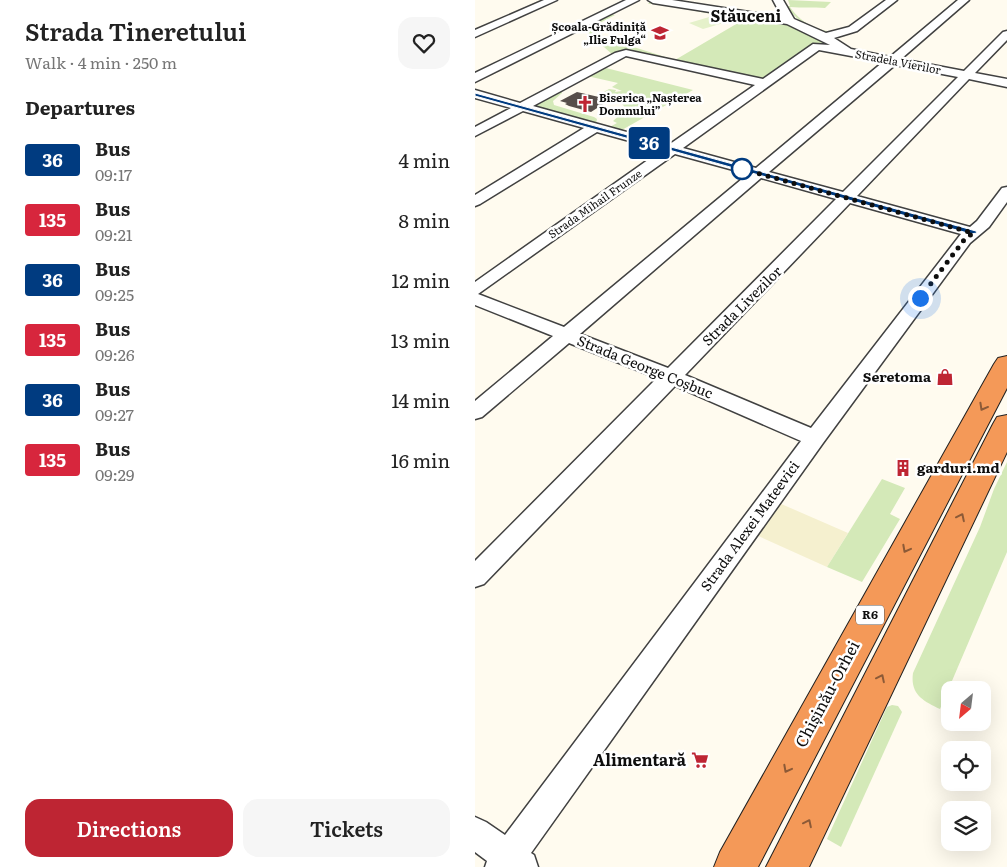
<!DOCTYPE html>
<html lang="en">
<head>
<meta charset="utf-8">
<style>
	:root { --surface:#fff; --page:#f6f6f6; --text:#222; --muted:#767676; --accent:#be2533 }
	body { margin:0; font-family:Literata,serif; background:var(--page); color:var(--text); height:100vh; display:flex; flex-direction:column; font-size:19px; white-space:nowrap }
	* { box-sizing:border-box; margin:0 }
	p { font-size:16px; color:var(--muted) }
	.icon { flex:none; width:28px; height:28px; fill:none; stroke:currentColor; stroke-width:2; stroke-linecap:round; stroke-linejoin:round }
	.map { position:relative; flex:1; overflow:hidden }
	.panel { display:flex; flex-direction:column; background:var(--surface); width:475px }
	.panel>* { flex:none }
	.badge { padding:0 10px; border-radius:4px; font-size:18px; line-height:32px }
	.needle { width:32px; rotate:208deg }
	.buttons { position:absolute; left:466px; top:681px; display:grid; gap:10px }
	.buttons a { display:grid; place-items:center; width:50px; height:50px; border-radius:10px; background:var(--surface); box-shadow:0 5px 20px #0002; font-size:25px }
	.you { position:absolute; width:25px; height:25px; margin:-12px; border:4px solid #fff; border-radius:50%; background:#1a73e8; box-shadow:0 0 0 8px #1a73e833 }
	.map>.badge { position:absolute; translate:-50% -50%; box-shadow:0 0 0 2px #fff }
	h2 { padding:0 25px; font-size:19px; line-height:45px }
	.round { display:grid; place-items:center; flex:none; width:52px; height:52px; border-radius:15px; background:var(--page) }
	.overview { display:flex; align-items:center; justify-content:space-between; height:85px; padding:0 25px }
	h1 { font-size:24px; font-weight:600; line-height:38px }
	.cta { display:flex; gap:10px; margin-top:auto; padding:10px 25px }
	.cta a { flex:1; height:58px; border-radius:15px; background:var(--accent); color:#fff; font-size:20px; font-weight:600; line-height:58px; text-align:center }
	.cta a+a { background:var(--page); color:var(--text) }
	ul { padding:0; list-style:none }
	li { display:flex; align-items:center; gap:15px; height:60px; padding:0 25px }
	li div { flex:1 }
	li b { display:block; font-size:19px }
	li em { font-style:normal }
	li .badge { min-width:55px; font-weight:700; text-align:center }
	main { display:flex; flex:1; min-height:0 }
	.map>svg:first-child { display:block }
	.farmland { fill:#f5f0cf }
	.green { fill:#d4e9b8 }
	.pitch { fill:#e5f1ca }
	.building { fill:#574e4a }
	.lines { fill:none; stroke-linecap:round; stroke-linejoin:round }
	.minor-casing { stroke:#414141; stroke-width:3 }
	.highway-casing { stroke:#1f1f1f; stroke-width:2 }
	.minor { fill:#fff; fill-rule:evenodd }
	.highway { fill:#f49958; fill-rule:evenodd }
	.oneway { stroke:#8c5a37 }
	.line { fill:#003b80; stroke:#fff }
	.walk { stroke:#0e0e0e; stroke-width:5; stroke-dasharray:0 9 }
	.stop-dot { fill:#fff; stroke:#003b80; stroke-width:2.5 }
	.labels { text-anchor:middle; stroke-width:5; stroke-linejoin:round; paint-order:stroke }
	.far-poi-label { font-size:11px; font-weight:bold; fill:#0e0e0e; stroke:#fff; text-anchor:end }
	.far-street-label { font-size:11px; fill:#0e0e0e; stroke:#fff }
	.shield { fill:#fff; stroke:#565656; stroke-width:1 }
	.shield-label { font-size:12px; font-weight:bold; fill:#0e0e0e }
	.street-label { font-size:14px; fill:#0e0e0e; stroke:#fff }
	.poi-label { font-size:14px; font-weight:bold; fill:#0e0e0e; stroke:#fff; text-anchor:end }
	.far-district-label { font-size:16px; font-weight:bold; fill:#0e0e0e; stroke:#fff }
	.near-street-label { font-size:16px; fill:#0e0e0e; stroke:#fff }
	.near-poi-label { font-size:16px; font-weight:bold; fill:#0e0e0e; stroke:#fff; text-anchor:end }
</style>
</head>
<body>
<main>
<section class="panel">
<div class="overview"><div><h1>Strada Tineretului</h1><p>Walk · 4 min · 250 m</p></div><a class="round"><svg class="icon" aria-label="heart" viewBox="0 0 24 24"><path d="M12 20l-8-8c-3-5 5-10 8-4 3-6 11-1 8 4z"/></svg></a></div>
<h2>Departures</h2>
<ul>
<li><span class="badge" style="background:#003b80;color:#fff">36</span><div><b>Bus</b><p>09:17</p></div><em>4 min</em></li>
<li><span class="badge" style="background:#d7263d;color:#fff">135</span><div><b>Bus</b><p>09:21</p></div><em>8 min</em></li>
<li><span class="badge" style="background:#003b80;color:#fff">36</span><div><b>Bus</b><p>09:25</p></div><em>12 min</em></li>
<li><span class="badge" style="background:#d7263d;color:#fff">135</span><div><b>Bus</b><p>09:26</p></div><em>13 min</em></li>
<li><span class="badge" style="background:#003b80;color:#fff">36</span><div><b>Bus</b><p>09:27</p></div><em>14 min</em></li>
<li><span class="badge" style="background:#d7263d;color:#fff">135</span><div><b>Bus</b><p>09:29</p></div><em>16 min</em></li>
</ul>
<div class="cta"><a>Directions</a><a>Tickets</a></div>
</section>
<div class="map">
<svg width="532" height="867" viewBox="0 0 532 867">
	<rect width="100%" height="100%" fill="#fffbef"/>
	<polygon class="farmland" points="304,503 373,533 352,567 281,535"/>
	<g class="green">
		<path d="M313,0l43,2 -6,6c-12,-1 -23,0 -35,-1 13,19 30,24 51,26 -5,0 -12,2 -16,2 -15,-3 -31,-19 -40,-29h5z"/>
		<polygon points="175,2 313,22 366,49 339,43 286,81 157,51 145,51 138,55 111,31 102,30 135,14 140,15 115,28 133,39 200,60 268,20 184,4 173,4"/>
		<polygon points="127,67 218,90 145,131 195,144 214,131 195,145 133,128 142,123 138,121 152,109 146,103 125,94 134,89 141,90 140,92 147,91 137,87 143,83 112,76"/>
		<polygon points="87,90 87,93 78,101 79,105 119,117 122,119 121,124 53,107"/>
		<path d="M532,462v90l-67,157c-17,-8 -30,-15 -27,-36l67,-146 14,-38z"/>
		<polygon points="407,479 430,488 415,514 425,519 387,582 352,567"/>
		<polygon points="417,705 423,706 427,712 366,847 352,839 412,707"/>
	</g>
	<polygon class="pitch" points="241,15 255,21 228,29 214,23"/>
	<polygon class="building" points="102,92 124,97 122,99 133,101 116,112 94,106 90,104 92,103 85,101"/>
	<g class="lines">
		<g class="minor-casing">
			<g id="minor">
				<polygon points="69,0 82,0 0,37 0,30"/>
				<polygon points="151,0 164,0 0,82 0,73"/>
				<path d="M173,0h24l110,17 -9,-17h10l11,19 32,14 23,-6 37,-27h11l-40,31 -23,7 17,11 39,8 68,-57h11l-68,59 63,12 39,-39 4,-1v9l-32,33 32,6v8l-38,-8 -112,117 113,31 7,-6 25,-33 5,-1v15l-18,25 -19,16 -147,200 -292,410 3,2 4,12h-53l2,-6 -12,-9v-35l11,5 19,13 296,-394 -126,-55 -191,198 -9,3v-26l182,-183 -88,-35 -87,74 -7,2v-18l78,-65 -78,-31v-23l187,-132 -65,-18 -117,72 -5,2v-11l109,-67 -61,-17 -48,25v-9l36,-19 -36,-10v-8l45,13 95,-50 11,-3 137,29 50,-35 17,1 -43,-21 -134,-21zM344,50l64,12 -127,106 -73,-20zM151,56l129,29 -85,59 -137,-38zM420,65l63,12 -115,115 -74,-20zM200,154l73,20 -184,153 -86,-33zM286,178l75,21 -168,169 -88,-34zM375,203l111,31 -150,194 -126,-53z"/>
			</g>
		</g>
		<g class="highway-casing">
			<g id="highway">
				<polygon points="532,356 532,388 283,867 239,867 245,852 519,364 523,358"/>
				<polygon points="532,415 532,452 334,867 291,867 518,424 522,417"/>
			</g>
		</g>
		<use href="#minor" class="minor"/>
		<use href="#highway" class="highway"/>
	</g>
	<defs><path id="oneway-chevron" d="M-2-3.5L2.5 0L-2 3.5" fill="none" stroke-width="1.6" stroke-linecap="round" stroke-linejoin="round" transform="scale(1.25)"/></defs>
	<g class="oneway">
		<use href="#oneway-chevron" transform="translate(508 407) rotate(119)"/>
		<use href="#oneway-chevron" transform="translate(486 517) rotate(-64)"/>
		<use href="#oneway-chevron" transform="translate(431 549) rotate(118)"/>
		<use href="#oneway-chevron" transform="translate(406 678) rotate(-64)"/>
		<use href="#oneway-chevron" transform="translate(312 769) rotate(118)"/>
		<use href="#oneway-chevron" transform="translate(333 823) rotate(-64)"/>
	</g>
	<polygon class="line" points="0,93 501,231 502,233 496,234 0,96"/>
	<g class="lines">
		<polyline class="walk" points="267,169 498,233 489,240 445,298"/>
	</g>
	<defs>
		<g id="school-bare" transform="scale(1.35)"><path d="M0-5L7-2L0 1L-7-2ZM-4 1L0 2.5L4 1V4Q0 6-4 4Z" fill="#be2533" stroke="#fff" stroke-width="2.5" paint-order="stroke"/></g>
		<g id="church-bare" transform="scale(1.35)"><path d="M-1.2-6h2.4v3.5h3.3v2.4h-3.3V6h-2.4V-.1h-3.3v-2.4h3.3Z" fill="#be2533" stroke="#fff" stroke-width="2.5" paint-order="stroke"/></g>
		<g id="shop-bare" transform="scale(1.35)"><path d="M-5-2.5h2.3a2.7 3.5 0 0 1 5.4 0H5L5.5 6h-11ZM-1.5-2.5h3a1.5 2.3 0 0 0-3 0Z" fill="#be2533" stroke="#fff" stroke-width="2.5" paint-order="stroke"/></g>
		<g id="building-bare" transform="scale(1.35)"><path d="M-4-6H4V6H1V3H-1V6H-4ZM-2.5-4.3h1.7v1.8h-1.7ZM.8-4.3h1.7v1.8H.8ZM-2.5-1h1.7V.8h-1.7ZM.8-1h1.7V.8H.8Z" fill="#be2533" stroke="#fff" stroke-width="2.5" paint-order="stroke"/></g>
		<g id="supermarket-bare" transform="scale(1.35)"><path d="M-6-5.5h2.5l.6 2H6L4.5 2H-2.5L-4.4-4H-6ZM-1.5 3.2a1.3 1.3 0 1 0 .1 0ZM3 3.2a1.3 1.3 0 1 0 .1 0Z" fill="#be2533" stroke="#fff" stroke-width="2.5" paint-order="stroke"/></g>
	</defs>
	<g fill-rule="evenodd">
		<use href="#school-bare" x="185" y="33"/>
		<use href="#church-bare" x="110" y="104"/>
		<use href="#shop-bare" x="470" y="377"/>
		<use href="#building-bare" x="428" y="468"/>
		<use href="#supermarket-bare" x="225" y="760"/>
	</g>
	<circle class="stop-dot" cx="267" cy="169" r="10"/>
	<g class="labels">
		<g class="far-poi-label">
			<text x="171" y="31">Școala-Grădiniță<tspan x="171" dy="13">„Ilie Fulga“</tspan></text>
			<text x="124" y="102" text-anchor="start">Biserica „Nașterea<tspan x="124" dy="13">Domnului”</tspan></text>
		</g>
		<g class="far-street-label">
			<text transform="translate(423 62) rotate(11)" y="4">Stradela Vierilor</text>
			<text transform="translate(120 204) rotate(-35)" y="4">Strada Mihail Frunze</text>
		</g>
		<rect class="shield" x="381" y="605.5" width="28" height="19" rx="4"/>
		<g class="shield-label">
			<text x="395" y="619">R6</text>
		</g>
		<g class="street-label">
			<text transform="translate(267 306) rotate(-45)" y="5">Strada Livezilor</text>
			<text transform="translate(170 367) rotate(22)" y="5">Strada George Coșbuc</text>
			<text transform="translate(275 526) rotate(-54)" y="5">Strada Alexei Mateevici</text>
		</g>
		<g class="poi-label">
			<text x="456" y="382">Seretoma</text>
			<text x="442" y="473" text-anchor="start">garduri.md</text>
		</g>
		<g class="far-district-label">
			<text x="271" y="22">Stăuceni</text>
		</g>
		<g class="near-street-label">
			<text transform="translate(352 694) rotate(-62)" y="6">Chișinău-Orhei</text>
		</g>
		<g class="near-poi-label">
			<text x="211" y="766">Alimentară</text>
		</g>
	</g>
</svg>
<div class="buttons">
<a><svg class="needle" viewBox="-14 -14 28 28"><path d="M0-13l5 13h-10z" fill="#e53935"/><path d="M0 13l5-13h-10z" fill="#767676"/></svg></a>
<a><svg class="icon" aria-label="locate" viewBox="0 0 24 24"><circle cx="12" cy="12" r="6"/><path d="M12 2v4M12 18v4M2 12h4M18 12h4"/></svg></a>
<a><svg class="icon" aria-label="layers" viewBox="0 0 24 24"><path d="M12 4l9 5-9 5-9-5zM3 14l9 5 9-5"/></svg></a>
</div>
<div class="you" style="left:445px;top:298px"></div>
<b class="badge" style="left:174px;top:143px;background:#003b80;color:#fff">36</b>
</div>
</main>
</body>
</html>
